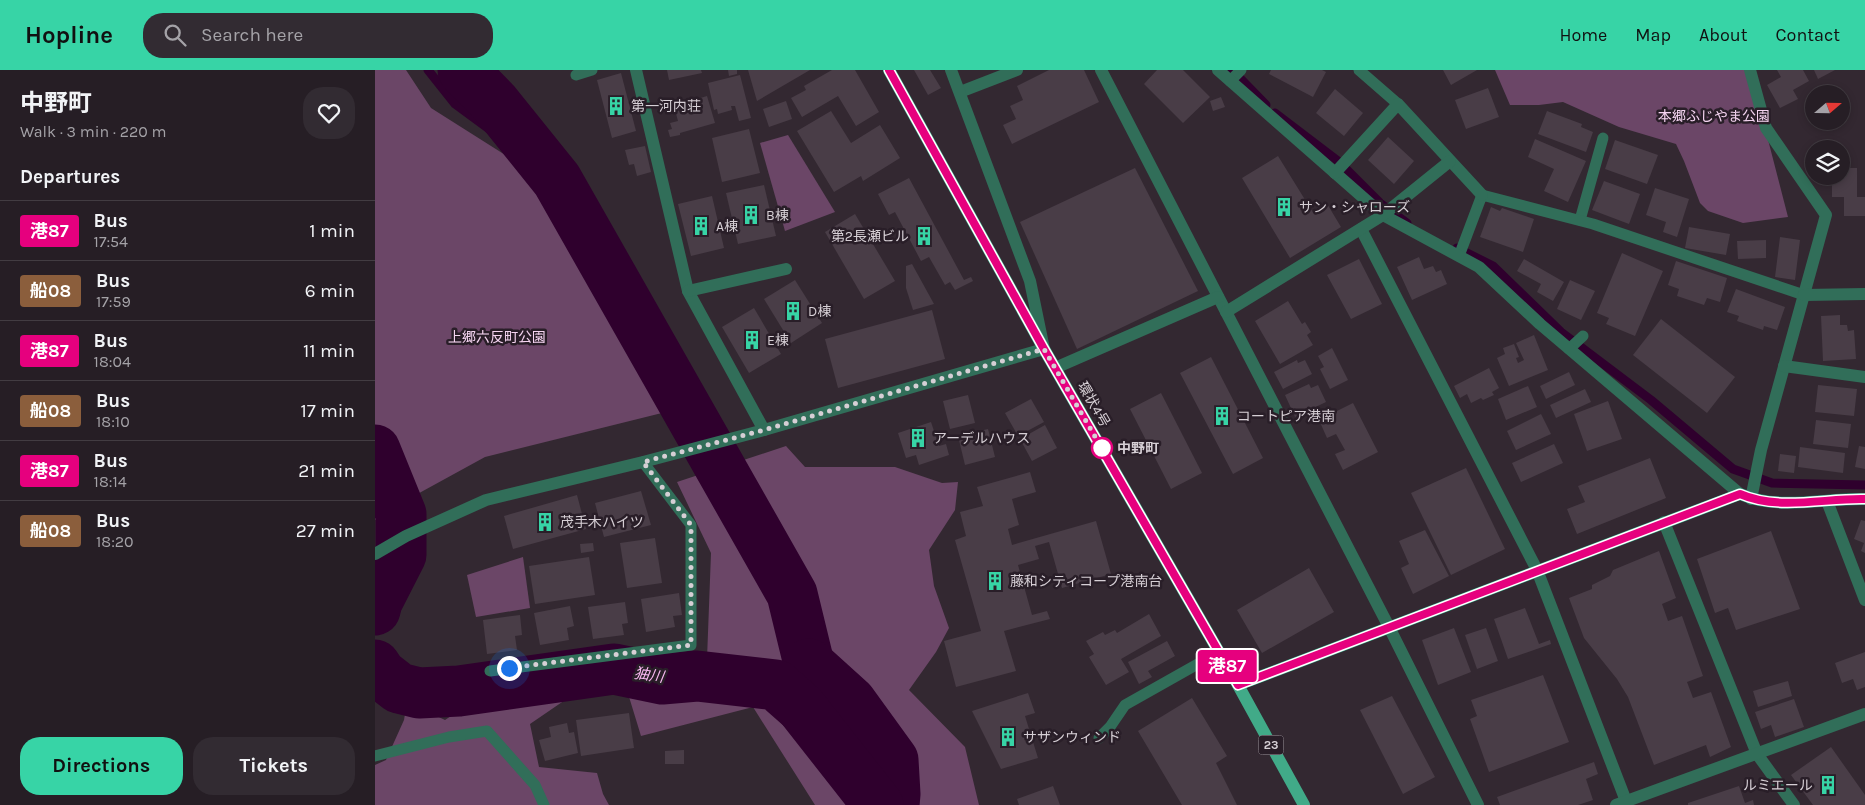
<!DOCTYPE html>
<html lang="en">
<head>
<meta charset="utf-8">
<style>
	:root { --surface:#261e25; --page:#322b32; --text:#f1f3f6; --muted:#a4a2a7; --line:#423c42; --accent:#37d4a6 }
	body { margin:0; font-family:Karla,"Noto Sans JP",sans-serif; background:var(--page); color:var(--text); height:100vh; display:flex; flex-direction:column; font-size:19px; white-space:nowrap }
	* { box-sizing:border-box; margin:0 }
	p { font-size:16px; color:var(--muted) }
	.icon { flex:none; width:28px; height:28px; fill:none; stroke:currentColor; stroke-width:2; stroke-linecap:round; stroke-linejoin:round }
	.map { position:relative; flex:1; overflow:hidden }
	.sheet { display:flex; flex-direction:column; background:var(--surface); width:375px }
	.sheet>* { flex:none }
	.badge { padding:0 10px; border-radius:4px; font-size:18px; line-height:32px }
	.needle { width:32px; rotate:70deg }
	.tools { position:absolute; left:1430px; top:15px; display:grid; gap:10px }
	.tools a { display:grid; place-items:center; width:45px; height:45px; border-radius:50%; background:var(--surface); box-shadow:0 2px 8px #0003,0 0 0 1px var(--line); font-size:25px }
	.you { position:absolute; width:25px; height:25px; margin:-12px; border:4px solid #fff; border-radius:50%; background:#1a73e8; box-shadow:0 0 0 8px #1a73e833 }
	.map>.badge { position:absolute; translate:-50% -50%; box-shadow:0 0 0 2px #fff }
	h2 { padding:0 20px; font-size:19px; line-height:45px }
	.round { display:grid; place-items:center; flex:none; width:52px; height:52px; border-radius:20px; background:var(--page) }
	.summary { display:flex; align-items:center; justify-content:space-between; height:85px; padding:0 20px }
	h1 { font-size:24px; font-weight:700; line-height:38px }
	.cta { display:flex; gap:10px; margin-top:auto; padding:10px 20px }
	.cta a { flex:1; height:58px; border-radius:20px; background:var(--accent); color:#111; font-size:20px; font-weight:700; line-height:58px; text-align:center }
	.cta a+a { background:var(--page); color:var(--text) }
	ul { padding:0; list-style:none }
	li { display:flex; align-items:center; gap:15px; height:60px; padding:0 20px; border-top:1px solid var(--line) }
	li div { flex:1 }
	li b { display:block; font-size:19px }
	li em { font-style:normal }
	li .badge { min-width:55px; font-weight:700; text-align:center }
	header { display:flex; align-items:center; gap:30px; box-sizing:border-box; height:70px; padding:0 25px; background:var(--accent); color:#111 }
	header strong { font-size:24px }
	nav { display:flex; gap:28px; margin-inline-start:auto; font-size:18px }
	.search { width:350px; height:45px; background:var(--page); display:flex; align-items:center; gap:12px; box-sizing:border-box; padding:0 18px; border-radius:20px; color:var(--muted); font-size:19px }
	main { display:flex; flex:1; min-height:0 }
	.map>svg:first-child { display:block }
	.green { fill:#6b4667 }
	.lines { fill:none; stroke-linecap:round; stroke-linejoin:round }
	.stream { stroke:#2f002d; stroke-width:9 }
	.river { stroke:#2f002d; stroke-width:51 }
	.building { fill:#493d47 }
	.lane { stroke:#316e59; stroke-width:11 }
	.street { stroke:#316e59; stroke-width:12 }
	.secondary { stroke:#229372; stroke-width:12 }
	.primary { stroke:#41aa88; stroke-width:12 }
	.line-casing { stroke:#fff; stroke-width:11 }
	.line { stroke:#e6007e; stroke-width:8 }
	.walk { stroke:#d6cfd5; stroke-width:5; stroke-dasharray:0 9 }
	.stop-dot { fill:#fff; stroke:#e6007e; stroke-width:2.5 }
	.labels { text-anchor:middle; stroke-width:5; stroke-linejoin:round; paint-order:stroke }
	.shield { fill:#291e28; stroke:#a29aa1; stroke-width:1 }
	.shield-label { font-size:12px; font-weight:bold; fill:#d6cfd5 }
	.poi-label { font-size:14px; fill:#d6cfd5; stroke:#291e28; text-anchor:start }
	.park-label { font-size:14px; fill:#f5d4f1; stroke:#291e28 }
	.street-label { font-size:14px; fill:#d6cfd5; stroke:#291e28 }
	.stop-label { font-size:14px; font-weight:bold; fill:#d6cfd5; stroke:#291e28; text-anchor:start }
	.water-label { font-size:15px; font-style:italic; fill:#fab9f3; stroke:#291e28 }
</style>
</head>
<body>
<header>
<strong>Hopline</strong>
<div class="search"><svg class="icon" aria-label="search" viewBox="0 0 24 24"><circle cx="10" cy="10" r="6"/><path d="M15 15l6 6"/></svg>Search here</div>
<nav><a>Home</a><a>Map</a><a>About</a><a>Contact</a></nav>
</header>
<main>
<section class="sheet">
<div class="summary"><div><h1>中野町</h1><p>Walk · 3 min · 220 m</p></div><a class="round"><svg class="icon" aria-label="heart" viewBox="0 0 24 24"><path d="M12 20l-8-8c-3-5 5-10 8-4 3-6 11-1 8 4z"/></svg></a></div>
<h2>Departures</h2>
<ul>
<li><span class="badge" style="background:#e6007e;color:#fff">港87</span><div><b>Bus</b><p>17:54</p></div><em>1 min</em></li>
<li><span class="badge" style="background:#8b5e3c;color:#fff">船08</span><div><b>Bus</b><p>17:59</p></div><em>6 min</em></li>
<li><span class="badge" style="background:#e6007e;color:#fff">港87</span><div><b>Bus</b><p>18:04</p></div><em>11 min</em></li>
<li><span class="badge" style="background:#8b5e3c;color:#fff">船08</span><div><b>Bus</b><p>18:10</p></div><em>17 min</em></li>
<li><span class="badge" style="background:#e6007e;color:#fff">港87</span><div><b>Bus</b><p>18:14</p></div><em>21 min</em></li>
<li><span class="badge" style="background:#8b5e3c;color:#fff">船08</span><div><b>Bus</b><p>18:20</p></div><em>27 min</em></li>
</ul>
<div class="cta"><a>Directions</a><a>Tickets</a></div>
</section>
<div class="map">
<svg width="1490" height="735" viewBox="0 0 1490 735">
	<rect width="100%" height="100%" fill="#332831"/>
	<g class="green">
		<polygon points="0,0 31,0 56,38 138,90 228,222 295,341 110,387 37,427 0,450"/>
		<polygon points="1120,0 1375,0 1413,147 1368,153 1333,141 1325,133 1309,91 1301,74 1244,57 1188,32 1164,35 1135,35"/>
		<polygon points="413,65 460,142 410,161 385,73"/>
		<polygon points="411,376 430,397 520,397 567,413 583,412 580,440 554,480 559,516 574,558 561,582 534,620 590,677 604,735 440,735 378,637 266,666 251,617 193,628 155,654 164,697 222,703 228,724 234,735 0,735 0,695 11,690 29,650 32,632 70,650 91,636 136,622 179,602 238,594 264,597 332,589 336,483 302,412"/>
		<polygon points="148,487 155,538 101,547 92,505"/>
	</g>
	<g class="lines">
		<g class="stream">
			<polyline points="53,0 80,34 156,90 162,85"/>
			<polyline points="857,0 891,35"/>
			<polyline points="900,43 963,91 1005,133 1032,153"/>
			<polyline points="1082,178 1118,196 1186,262 1276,330 1358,399 1397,413 1490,415"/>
			<polyline points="0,442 19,426"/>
		</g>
		<g class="river">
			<polyline points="88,0 120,33 182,110 417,524 434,594 426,637"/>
			<polyline points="0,380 26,444 26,485 2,532 0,540"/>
			<polyline points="434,594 476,632 518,690 520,724 519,735"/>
			<polyline points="0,595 6,604 24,618 44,623 84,621 239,599 287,609 322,606 401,615 426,637 503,735"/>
		</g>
	</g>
	<g class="building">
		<polygon points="292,0 326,0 327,3 294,10"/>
		<polygon points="353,0 362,0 362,4 354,6"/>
		<polygon points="373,0 435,0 382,31"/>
		<polygon points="457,0 480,0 504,42 481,56 463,26 427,47 416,28 431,20 429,16"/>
		<polygon points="539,0 555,0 566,18 553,25"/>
		<polygon points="674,0 709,0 724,32 637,74 628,55 641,49 635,36 648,30 642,16"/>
		<polygon points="782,0 808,0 835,27 808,53 769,14"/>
		<polygon points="896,0 947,0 951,2 938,27 894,4"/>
		<polygon points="1068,0 1102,0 1076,15"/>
		<polygon points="1402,0 1428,0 1434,11 1418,20 1423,29 1405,38 1392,15 1406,7"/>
		<polygon points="1439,0 1460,0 1443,9"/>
		<polygon points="246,3 261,61 237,68 222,10"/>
		<polygon points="365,5 376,48 364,51 360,36 356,36 357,40 343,44 342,39 339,40 333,13"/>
		<polygon points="1113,18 1124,47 1091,59 1080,30"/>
		<polygon points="960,19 988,43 969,66 941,43"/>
		<polygon points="332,26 340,53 305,63 305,65 295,67 293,60 297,59 295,53 303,51 299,36"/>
		<polygon points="846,27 850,37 838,41 835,31"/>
		<polygon points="411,31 417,49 394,57 388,39"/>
		<polygon points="456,41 476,73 505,55 525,88 488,111 486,106 459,122 422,61"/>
		<polygon points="1172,41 1207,54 1206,57 1218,62 1211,82 1163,64"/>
		<polygon points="374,59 385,103 347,112 337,68"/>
		<polygon points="1013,67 1039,91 1019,114 993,90"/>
		<polygon points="1160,69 1211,91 1193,132 1169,121 1179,99 1153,87"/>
		<polygon points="1240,70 1283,85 1272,114 1230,99"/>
		<polygon points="270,76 276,102 262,106 259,94 254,95 250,80"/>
		<polygon points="903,86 937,141 951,132 966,157 915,188 867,108"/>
		<polygon points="760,98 823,221 702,279 645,152"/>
		<polygon points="1466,98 1482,98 1482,127 1490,127 1490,146 1469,146 1469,127 1457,127 1457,106 1466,106"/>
		<polygon points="534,108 589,210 596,207 598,211 580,220 575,212 570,215 554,187 546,191 520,142 514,145 503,124"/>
		<polygon points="1229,111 1265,124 1254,154 1217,140"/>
		<polygon points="389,115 401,166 363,174 351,123"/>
		<polygon points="1280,118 1314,129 1302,167 1288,162 1291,152 1271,145"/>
		<polygon points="337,126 349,178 316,186 303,134"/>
		<polygon points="1116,137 1125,141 1127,138 1159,149 1148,182 1105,167"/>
		<polygon points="480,144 520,211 489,229 450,162"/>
		<polygon points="1314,157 1355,164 1351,185 1310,178"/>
		<polygon points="1405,167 1425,170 1420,210 1400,207"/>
		<polygon points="1391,170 1391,188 1363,189 1362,171"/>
		<polygon points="1247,183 1288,201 1260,266 1231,254 1234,248 1222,243"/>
		<polygon points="1044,187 1049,199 1058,196 1061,202 1066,200 1072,214 1037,230 1022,197"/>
		<polygon points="984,189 1007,234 976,249 952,205"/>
		<polygon points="1149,189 1189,212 1178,231 1162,222 1166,214 1142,201"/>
		<polygon points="1301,191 1352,208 1345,232 1332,228 1329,235 1302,226 1304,219 1293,215"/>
		<polygon points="537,194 559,234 538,240 531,218 531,196"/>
		<polygon points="420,210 447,253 416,273 389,229"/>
		<polygon points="1195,210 1220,221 1206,250 1182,239"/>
		<polygon points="1361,219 1410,237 1402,260 1389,256 1388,260 1362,251 1364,246 1352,242"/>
		<polygon points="913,231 927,254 930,252 936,262 932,265 938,275 905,294 880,251"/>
		<polygon points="379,238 406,284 374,303 347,257"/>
		<polygon points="557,240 570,289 463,318 450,269"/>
		<polygon points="1465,245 1465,255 1472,255 1473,261 1479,260 1481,289 1448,291 1446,246"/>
		<polygon points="1286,249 1360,307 1332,343 1258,285"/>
		<polygon points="1159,265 1173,300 1134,316 1122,288 1130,284 1128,278 1139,274 1144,287 1141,288 1143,293 1149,290 1141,273"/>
		<polygon points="957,278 973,310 955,319 945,299 949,297 943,286"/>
		<polygon points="836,287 888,388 858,404 805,303"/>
		<polygon points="922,290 923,293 930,290 937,304 908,319 899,302"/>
		<polygon points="1114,298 1124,318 1117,322 1119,325 1108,330 1106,328 1096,333 1092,324 1085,328 1079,316"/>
		<polygon points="1194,302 1200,315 1171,329 1165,316"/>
		<polygon points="934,314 936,318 943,315 951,332 920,347 910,325"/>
		<polygon points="1443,315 1482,319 1479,346 1440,342"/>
		<polygon points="1153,316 1162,337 1131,350 1123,329"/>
		<polygon points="1210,319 1216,332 1181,348 1175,335"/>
		<polygon points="786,323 827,403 796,419 755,339"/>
		<polygon points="593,325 600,353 575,359 568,331"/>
		<polygon points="656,329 669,352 643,366 630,343"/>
		<polygon points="1233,331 1247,369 1212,381 1199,344"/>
		<polygon points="978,333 1003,382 968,400 960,384 970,380 961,364 952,368 944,350"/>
		<polygon points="1166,344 1176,364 1141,380 1132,361"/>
		<polygon points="1441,350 1476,354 1473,378 1438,374"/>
		<polygon points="556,352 564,376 571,374 574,385 544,395 541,385 531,388 523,363"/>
		<polygon points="670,355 682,378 657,391 645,369"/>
		<polygon points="613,359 620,387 590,395 583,366"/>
		<polygon points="1179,374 1188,393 1146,412 1137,393"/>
		<polygon points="1484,376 1490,377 1490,399 1480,397"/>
		<polygon points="1425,377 1470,383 1468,403 1423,397"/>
		<polygon points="1405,384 1421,386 1419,403 1403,401"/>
		<polygon points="1275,388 1291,428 1202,464 1192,439 1210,432 1203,416"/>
		<polygon points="1091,398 1130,479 1076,505 1036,423"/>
		<polygon points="655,402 661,422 637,429 644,455 633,459 637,475 721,451 736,504 687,518 674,472 660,476 664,489 643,495 657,545 672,541 675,549 629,561 641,601 581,617 569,571 606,561 580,470 591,466 585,442 608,436 602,417"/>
		<polygon points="266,421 276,455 229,467 220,433"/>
		<polygon points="202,425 211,459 138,479 129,446"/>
		<polygon points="1486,450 1490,451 1490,483 1486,481 1489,473 1479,469"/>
		<polygon points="1050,460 1074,506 1038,524 1026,498 1034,494 1024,471"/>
		<polygon points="1396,461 1425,539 1361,560 1353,538 1340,543 1322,489"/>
		<polygon points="280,468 287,513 252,518 245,473"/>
		<polygon points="218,473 219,481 206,483 205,474"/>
		<polygon points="1284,481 1301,528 1287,534 1293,551 1307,546 1328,606 1312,612 1318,628 1336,622 1356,677 1335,687 1331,675 1279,695 1253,627 1242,609 1209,568 1194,528 1217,519 1217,515 1235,506 1238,500"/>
		<polygon points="214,487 220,525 160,534 154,496"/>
		<polygon points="934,498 959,542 887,583 862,540"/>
		<polygon points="304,523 307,545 298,546 300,557 271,562 266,529"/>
		<polygon points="250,532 253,553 247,554 249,565 218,569 213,537"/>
		<polygon points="195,536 199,556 192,558 194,570 165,575 159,543"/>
		<polygon points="1150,538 1164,574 1175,570 1176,574 1133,589 1119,549"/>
		<polygon points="774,544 786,566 746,589 754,602 731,615 714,587 719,584 711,571 728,562 730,565 740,560 742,563"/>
		<polygon points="145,545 147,565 140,566 142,580 112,584 108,550"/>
		<polygon points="1079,558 1096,602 1063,615 1047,570"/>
		<polygon points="1111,558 1123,591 1102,599 1090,565"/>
		<polygon points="792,571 800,586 773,601 777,607 764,614 753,592"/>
		<polygon points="1490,582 1490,617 1482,620 1478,609 1467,613 1460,593"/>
		<polygon points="1168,605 1194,672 1114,702 1095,649 1102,646 1096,630"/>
		<polygon points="1413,611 1417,626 1383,637 1378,621"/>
		<polygon points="653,623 660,643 650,646 663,688 626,699 597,641"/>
		<polygon points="1017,626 1060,707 1028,724 985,640"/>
		<polygon points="817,628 852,686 841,693 862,735 807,735 763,661"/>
		<polygon points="1419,629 1429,657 1400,667 1396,655 1386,659 1380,642"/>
		<polygon points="254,643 259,678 206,686 201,650"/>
		<polygon points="192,653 194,663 199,662 203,683 170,691 164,670 176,667 174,657"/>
		<polygon points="1456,677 1490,725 1490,735 1438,735 1416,705"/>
		<polygon points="309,680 309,694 290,694 290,681"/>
		<polygon points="1219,692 1223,704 1211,709 1218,730 1203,735 1125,735 1122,727"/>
		<polygon points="678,716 685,735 644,735 642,729"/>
		<polygon points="1364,716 1370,733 1378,730 1379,735 1313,735 1313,733"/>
	</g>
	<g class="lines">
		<g class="lane">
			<polyline points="984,0 1023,34"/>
			<polyline points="201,5 217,0"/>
			<polyline points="855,11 866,0"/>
			<polyline points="1205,150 1228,68"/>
			<polyline points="1084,186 1107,125 1218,154 1429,225"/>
			<polyline points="1194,279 1208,266"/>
			<polyline points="115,601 316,575 316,455 268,392"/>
			<polyline points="724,668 735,657 750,635 844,582"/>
			<polyline points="0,686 74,667 112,661 160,715 169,735"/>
		</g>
		<g class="street">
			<polyline points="261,0 313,221 389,360"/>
			<polyline points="726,0 1014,557 1103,735"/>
			<polyline points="843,0 1008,145 1104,197 1165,254 1365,424"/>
			<polyline points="1375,0 1391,58 1451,145 1386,380 1376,429"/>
			<polyline points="585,22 642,0"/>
			<polyline points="960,103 1023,34 1107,125"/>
			<polyline points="986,159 1162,500 1251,731"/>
			<polyline points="313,221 411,199"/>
			<polyline points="1429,225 1490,224"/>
			<polyline points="851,242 1008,145 1075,91"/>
			<polyline points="1409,296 1490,307"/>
			<polyline points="680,298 843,227"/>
			<polyline points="1452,431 1490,530"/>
			<polyline points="1289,452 1382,684 1419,735"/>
			<polyline points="0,484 31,466 111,430 268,392 389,360 669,279 655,211 576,0"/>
			<polyline points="1241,735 1490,644"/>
		</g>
		<path class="secondary" d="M863,615l502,-191c39,17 83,4 125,5"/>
		<polyline class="primary" points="514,0 669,279 863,615 929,735"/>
	</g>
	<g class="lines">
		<g class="line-casing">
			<path id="line" d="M514,0l155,279 194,336 502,-191c39,17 84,4 125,5"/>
		</g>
		<use href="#line" class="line"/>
		<polyline class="walk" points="134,598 316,575 316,455 268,392 389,360 669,279 729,382 727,378"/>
	</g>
	<defs>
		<g id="building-bare" transform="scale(1.5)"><path d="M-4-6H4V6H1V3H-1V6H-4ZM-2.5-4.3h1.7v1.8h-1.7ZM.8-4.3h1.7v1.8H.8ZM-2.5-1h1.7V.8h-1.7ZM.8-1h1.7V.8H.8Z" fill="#37d4a6" stroke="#291e28" stroke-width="2.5" paint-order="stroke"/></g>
	</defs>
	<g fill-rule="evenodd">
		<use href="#building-bare" x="241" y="36"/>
		<use href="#building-bare" x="909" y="137"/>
		<use href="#building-bare" x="376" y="145"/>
		<use href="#building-bare" x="326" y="156"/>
		<use href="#building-bare" x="549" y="166"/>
		<use href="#building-bare" x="418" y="241"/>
		<use href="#building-bare" x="377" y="270"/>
		<use href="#building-bare" x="847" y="346"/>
		<use href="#building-bare" x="543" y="368"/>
		<use href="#building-bare" x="170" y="452"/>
		<use href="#building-bare" x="620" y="511"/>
		<use href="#building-bare" x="633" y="667"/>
		<use href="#building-bare" x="1453" y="715"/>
	</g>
	<circle class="stop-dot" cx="727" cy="378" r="10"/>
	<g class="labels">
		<rect class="shield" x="883.5" y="665.5" width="25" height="19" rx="4"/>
		<g class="shield-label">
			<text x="896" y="679">23</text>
		</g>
		<g class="poi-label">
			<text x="256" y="41">第一河内荘</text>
			<text x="924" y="142">サン・シャローズ</text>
			<text x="391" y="150">B棟</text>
			<text x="341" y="161">A棟</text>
			<text x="534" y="171" text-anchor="end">第2長瀬ビル</text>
			<text x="433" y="246">D棟</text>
			<text x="392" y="275">E棟</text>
			<text x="862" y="351">コートピア港南</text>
			<text x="558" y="373">アーデルハウス</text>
			<text x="185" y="457">茂手木ハイツ</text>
			<text x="635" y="516">藤和シティコープ港南台</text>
			<text x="648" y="672">サザンウィンド</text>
			<text x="1438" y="720" text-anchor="end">ルミエール</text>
		</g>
		<g class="park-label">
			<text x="1339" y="51">本郷ふじやま公園</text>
			<text x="122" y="272">上郷六反町公園</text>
		</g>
		<g class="street-label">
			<text transform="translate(719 334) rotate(60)" y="5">環状4号</text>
		</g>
		<g class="stop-label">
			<text x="742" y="383">中野町</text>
		</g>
		<g class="water-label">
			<text transform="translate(274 605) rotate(8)" y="5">㹨川</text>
		</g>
	</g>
</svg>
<div class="tools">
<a><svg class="needle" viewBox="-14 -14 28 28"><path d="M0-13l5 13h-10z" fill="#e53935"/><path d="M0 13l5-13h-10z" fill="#a4a2a7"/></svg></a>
<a><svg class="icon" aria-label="layers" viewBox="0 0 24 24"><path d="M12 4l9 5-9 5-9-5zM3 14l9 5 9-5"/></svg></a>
</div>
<div class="you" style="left:134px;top:598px"></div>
<b class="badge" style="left:852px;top:596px;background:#e6007e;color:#fff">港87</b>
</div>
</main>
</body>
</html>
